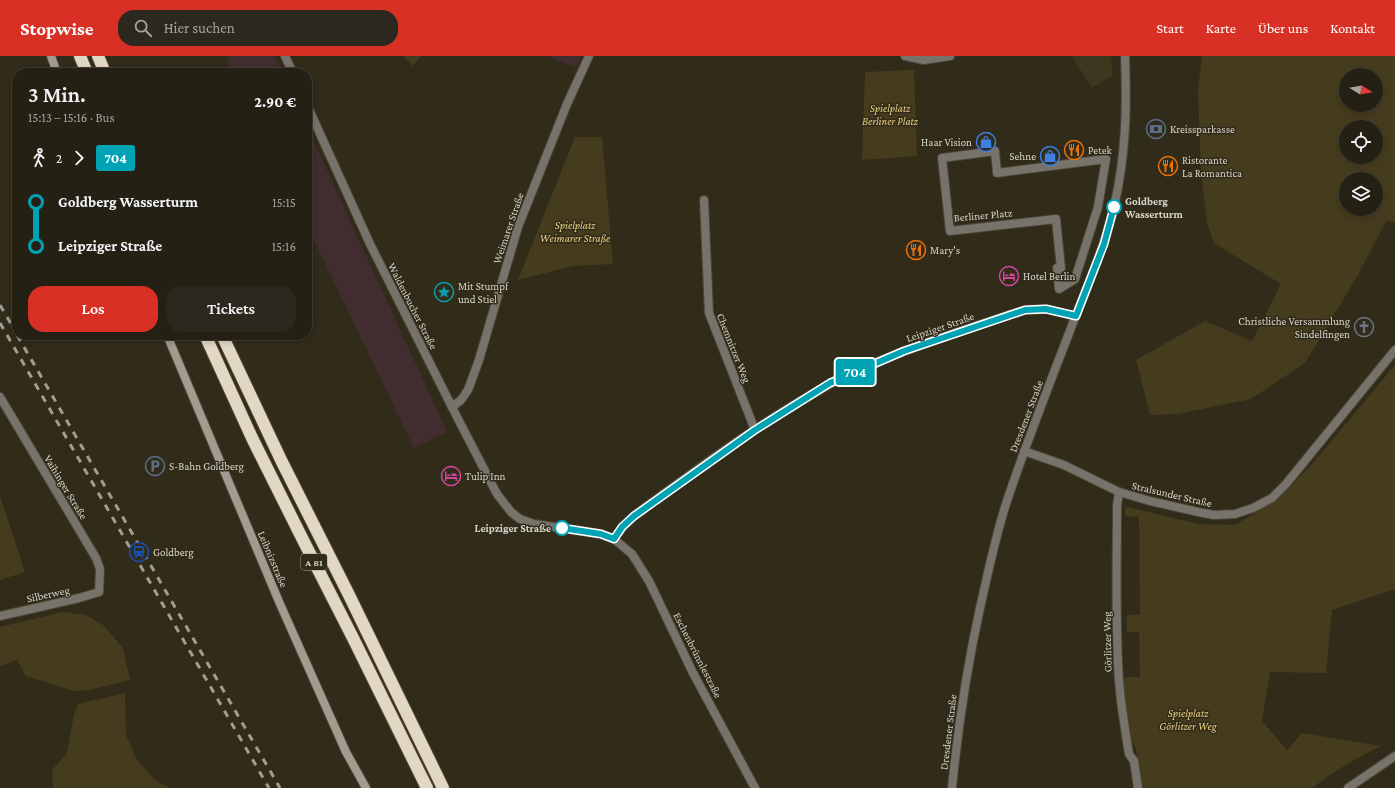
<!DOCTYPE html>
<html lang="de">
<head>
<meta charset="utf-8">
<style>
	:root { --surface:#252014; --page:#2d281d; --text:#f1f3f6; --muted:#a3a3a0; --line:#423e34; --accent:#d93025 }
	body { margin:0; font-family:"Crimson Pro",serif; background:var(--page); color:var(--text); height:100vh; display:flex; flex-direction:column; font-size:15px; white-space:nowrap }
	* { box-sizing:border-box; margin:0 }
	p { font-size:13px; color:var(--muted) }
	.icon { flex:none; width:22px; height:22px; fill:none; stroke:currentColor; stroke-width:2; stroke-linecap:round; stroke-linejoin:round }
	.map { position:relative; flex:1; overflow:hidden }
	.sheet { position:absolute; left:12px; top:12px; width:300px; height:272px; display:flex; flex-direction:column; background:var(--surface); border-radius:16px; box-shadow:0 2px 6px #0003,0 0 0 1px var(--line) }
	.sheet>* { flex:none }
	.badge { padding:0 8px; border-radius:3px; font-size:14px; line-height:26px }
	.needle { width:26px; rotate:101deg }
	.buttons { position:absolute; left:1339px; top:12px; display:grid; gap:8px }
	.buttons a { display:grid; place-items:center; width:44px; height:44px; border-radius:50%; background:var(--surface); box-shadow:0 2px 6px #0003,0 0 0 1px var(--line); font-size:20px }
	.map>.badge { position:absolute; translate:-50% -50%; box-shadow:0 0 0 2px #fff }
	.legs { display:flex; align-items:center; gap:6px; height:44px; padding:0 16px; font-size:13px }
	.legs p { margin-inline-start:auto }
	.head { display:flex; align-items:center; justify-content:space-between; height:68px; padding:0 16px }
	h1 { font-size:22px; font-weight:600; line-height:30px }
	.button { display:flex; gap:8px; margin-top:auto; padding:8px 16px }
	.button a { flex:1; height:46px; border-radius:16px; background:var(--accent); color:#fff; font-size:16px; font-weight:600; line-height:46px; text-align:center }
	.button a+a { background:var(--page); color:var(--text) }
	ul { padding:0 16px; list-style:none }
	li { display:flex; align-items:center; gap:14px; height:44px; font-size:15px }
	li i { display:grid; place-items:center; width:6px; height:100%; margin:0 5px; background:currentColor }
	li i::after { content:''; width:10px; height:10px; margin:-5px; border:3px solid; border-radius:50%; background:var(--surface) }
	li p { margin-inline-start:auto }
	li:first-child i { background:linear-gradient(#0000 50%,currentColor 0) }
	li:last-child i { background:linear-gradient(currentColor 50%,#0000 0) }
	header { display:flex; align-items:center; gap:24px; box-sizing:border-box; height:56px; padding:0 20px; background:var(--accent); color:#fff }
	header strong { font-size:19px }
	nav { display:flex; gap:22px; margin-inline-start:auto; font-size:14px }
	.search { width:280px; height:36px; background:var(--page); display:flex; align-items:center; gap:10px; box-sizing:border-box; padding:0 14px; border-radius:16px; color:var(--muted); font-size:15px }
	.map>svg:first-child { display:block }
	.built { fill:#3e3720 }
	.industrial { fill:#412d30 }
	.green { fill:#453c1e; fill-rule:evenodd }
	.lines { fill:none; stroke-linecap:round; stroke-linejoin:round }
	.street-casing { stroke:#4c4636; stroke-width:10 }
	.secondary-casing { stroke:#4c4636; stroke-width:10 }
	.highway-casing { stroke:#4c4636; stroke-width:14 }
	.street { stroke:#77736b; stroke-width:8 }
	.secondary { stroke:#a29b8f; stroke-width:8 }
	.highway { stroke:#e1d7c3; stroke-width:12 }
	.rail { stroke:#a19d90; stroke-width:3; stroke-dasharray:7 7; stroke-linecap:butt }
	.line-1-casing { stroke:#fff; stroke-width:9 }
	.line-1 { stroke:#00a3b4; stroke-width:6 }
	.stop-1-dot { fill:#fff; stroke:#00a3b4; stroke-width:2 }
	.labels { text-anchor:middle; stroke-width:3; stroke-linejoin:round; paint-order:stroke }
	.shield { fill:#312b1a; stroke:#a5a194; stroke-width:1 }
	.shield-label { font-size:10px; font-weight:bold; fill:#d7d4c9 }
	.park-label { font-size:11px; font-style:italic; fill:#e6cd80; stroke:#312b1a }
	.poi-label { font-size:11px; fill:#d7d4c9; stroke:#312b1a; text-anchor:start }
	.stop-label { font-size:11px; font-weight:bold; fill:#d7d4c9; stroke:#312b1a; text-anchor:start }
	.street-label { font-size:11px; fill:#d7d4c9; stroke:#312b1a }
</style>
</head>
<body>
<header>
<strong>Stopwise</strong>
<div class="search"><svg class="icon" aria-label="search" viewBox="0 0 24 24"><circle cx="10" cy="10" r="6"/><path d="M15 15l6 6"/></svg>Hier suchen</div>
<nav><a>Start</a><a>Karte</a><a>Über uns</a><a>Kontakt</a></nav>
</header>
<div class="map">
<svg width="1395" height="732" viewBox="0 0 1395 732">
	<rect width="100%" height="100%" fill="#312b1a"/>
	<polygon class="built" points="1072,0 1111,0 1113,19 1092,32"/>
	<g class="industrial">
		<polygon points="230,0 275,0 282,17 234,17 226,2"/>
		<polygon points="547,0 581,0 576,12"/>
		<polygon points="307,71 447,376 414,392 307,170"/>
	</g>
	<g class="green">
		<polygon points="403,0 421,0 413,10"/>
		<path d="M1202,0h193v166l-9,-1 -28,54 -53,88 -54,36 -74,15 -27,1 -14,-55 69,-39 47,20 29,-57 -67,-41 -7,-20 -6,-53 -3,-81zM1346,19h30v30h-30zM1346,71h30v30h-30zM1346,123h30v30h-30z"/>
		<polygon points="914,14 917,100 862,104 865,16"/>
		<polygon points="575,81 602,81 613,208 573,210 518,224"/>
		<path d="M1395,309v224l-63,21 -6,63 -56,-1 -8,49 25,29 15,-17 79,13c-24,12 -47,25 -69,42h-170l-6,-40 -7,-10 -7,-58 6,-3h12l-1,-45h-12v-17h13l-1,-98 -14,-1v-6l3,-3 70,17 37,1 43,-26 34,-35z"/>
		<polygon points="0,440 25,516 0,524"/>
		<polygon points="63,556 86,559 103,569 123,592 130,624 90,634 74,635 26,620 17,604 0,610 0,571"/>
		<polygon points="125,637 126,679 137,704 156,725 171,732 53,732 52,714 67,697 74,659 78,648"/>
	</g>
	<g class="lines">
		<g class="street-casing">
			<g id="street">
				<polyline points="285,0 293,17"/>
				<polyline points="905,0 924,4 950,0"/>
				<polyline points="307,49 370,188 458,363 497,438 511,456 520,463 534,468 601,478 614,483 632,498 649,525 693,617 755,732"/>
				<polygon points="995,95 997,117 1106,103 1098,151 1075,223 1059,233 1057,212 1061,212 1056,163 950,175 942,102"/>
				<polyline points="704,144 709,257 755,374"/>
				<polyline points="0,341 96,502 100,513 99,536 79,542 0,560"/>
				<polyline points="452,351 461,344 468,334 479,304 518,171 567,48 589,0"/>
				<polyline points="1024,395 1064,409 1119,436 1150,445 1198,456 1214,459 1235,458 1253,452 1272,442 1286,428 1395,294"/>
				<path d="M1119,436l-2,14c0,58 -2,117 2,175 2,24 6,49 10,73l5,7 4,27"/>
				<path d="M614,483l9,-12 11,-11c63,-47 127,-94 196,-132 15,-9 31,-15 47,-22 48,-20 98,-36 148,-52l21,-1 30,7"/>
				<path d="M952,732c6,-61 15,-121 28,-180 8,-35 15,-70 26,-104 21,-64 46,-126 70,-189 14,-35 29,-71 38,-108 12,-52 13,-98 11,-151"/>
				<polyline points="1348,732 1395,700"/>
			</g>
		</g>
		<g class="secondary-casing">
			<g id="secondary">
				<polyline points="51,0 57,17"/>
				<polyline points="167,279 280,548 346,696 366,732"/>
			</g>
		</g>
		<g class="highway-casing">
			<g id="highway">
				<polyline points="80,0 87,17"/>
				<polyline points="98,0 105,17"/>
				<polyline points="205,279 253,384 302,482 354,584 427,732"/>
				<polyline points="222,279 281,404 349,539 443,732"/>
			</g>
		</g>
		<use href="#street" class="street"/>
		<use href="#secondary" class="secondary"/>
		<use href="#highway" class="highway"/>
		<g class="rail">
			<polyline points="0,249 17,278"/>
			<polyline points="0,267 269,732"/>
			<polyline points="17,279 280,732"/>
		</g>
	</g>
	<g class="lines">
		<g class="line-1-casing">
			<polyline id="line-1" points="562,472 601,478 614,483 622,471 634,460 755,374 830,327 904,295 1025,254 1046,253 1076,260 1104,188 1114,151"/>
		</g>
		<use href="#line-1" class="line-1"/>
	</g>
	<defs>
		<g id="bank-ring" transform="scale(1)"><circle r="9.5" fill="#312b1a" stroke="#5c6f8a" stroke-width="1.5"/><path d="M-6-4H6V4H-6ZM0-2.3a2.3 2.3 0 1 0 0 4.6a2.3 2.3 0 1 0 0-4.6Z" fill="#5c6f8a"/></g>
		<g id="shop-ring" transform="scale(1)"><circle r="9.5" fill="#312b1a" stroke="#3f7fe0" stroke-width="1.5"/><path d="M-5-2.5h2.3a2.7 3.5 0 0 1 5.4 0H5L5.5 6h-11ZM-1.5-2.5h3a1.5 2.3 0 0 0-3 0Z" fill="#3f7fe0"/></g>
		<g id="restaurant-ring" transform="scale(1)"><circle r="9.5" fill="#312b1a" stroke="#e8710a" stroke-width="1.5"/><path d="M-5-6h1v4h1v-4h1v4h1v-4h1v5L-1.5 .5V6h-2V.5L-5-1ZM5-6V6H3V1.5H1.5Q1.5-4 5-6Z" fill="#e8710a"/></g>
		<g id="hotel-ring" transform="scale(1)"><circle r="9.5" fill="#312b1a" stroke="#d1479c" stroke-width="1.5"/><path d="M-6-4.5h1.5V1H6V5H4.5V3h-9V5H-6ZM-4 0a1.8 1.8 0 1 1 3.6 0ZM.5 0V-2.5h3Q6-2.5 6 0Z" fill="#d1479c"/></g>
		<g id="sight-ring" transform="scale(1)"><circle r="9.5" fill="#312b1a" stroke="#0f9aa8" stroke-width="1.5"/><path d="M0-6L1.8-2.2L6-1.7L2.9 1.2L3.7 5.4L0 3.3L-3.7 5.4L-2.9 1.2L-6-1.7L-1.8-2.2Z" fill="#0f9aa8"/></g>
		<g id="church-ring" transform="scale(1)"><circle r="9.5" fill="#312b1a" stroke="#6b7280" stroke-width="1.5"/><path d="M-1.2-6h2.4v3.5h3.3v2.4h-3.3V6h-2.4V-.1h-3.3v-2.4h3.3Z" fill="#6b7280"/></g>
		<g id="parking-ring" transform="scale(1)"><circle r="9.5" fill="#312b1a" stroke="#5c6f8a" stroke-width="1.5"/><path d="M-3.5-5.5H1a3.5 3.5 0 0 1 0 7H-1V5.5H-3.5ZM-1-3.4V-.6H.8a1.4 1.4 0 0 0 0-2.8Z" fill="#5c6f8a"/></g>
		<g id="station-ring" transform="scale(1)"><circle r="9.5" fill="#312b1a" stroke="#1a4fb4" stroke-width="1.5"/><path d="M-3-6H3Q5-6 5-4V2Q5 4 3 4L4.5 6H3L1.5 4h-3L-3 6H-4.5L-3 4Q-5 4-5 2V-4Q-5-6-3-6ZM-3.5-4v3h7v-3ZM-3.5 1v1.5H-2V1ZM2 1v1.5H3.5V1Z" fill="#1a4fb4"/></g>
	</defs>
	<g fill-rule="evenodd">
		<use href="#bank-ring" x="1156" y="73"/>
		<use href="#shop-ring" x="986" y="86"/>
		<use href="#restaurant-ring" x="1074" y="94"/>
		<use href="#shop-ring" x="1050" y="100"/>
		<use href="#restaurant-ring" x="1168" y="110"/>
		<use href="#restaurant-ring" x="916" y="194"/>
		<use href="#hotel-ring" x="1009" y="220"/>
		<use href="#sight-ring" x="444" y="236"/>
		<use href="#church-ring" x="1364" y="271"/>
		<use href="#parking-ring" x="155" y="410"/>
		<use href="#hotel-ring" x="451" y="420"/>
		<use href="#station-ring" x="139" y="496"/>
	</g>
	<g class="stop-1-dot">
		<circle cx="1114" cy="151" r="7"/>
		<circle cx="562" cy="472" r="7"/>
	</g>
	<g class="labels">
		<rect class="shield" x="301" y="498" width="26" height="16" rx="3"/>
		<g class="shield-label">
			<text x="314" y="510">A 81</text>
		</g>
		<g class="park-label">
			<text x="890" y="56">Spielplatz<tspan x="890" dy="13">Berliner Platz</tspan></text>
			<text x="575" y="173">Spielplatz<tspan x="575" dy="13">Weimarer Straße</tspan></text>
			<text x="1188" y="661">Spielplatz<tspan x="1188" dy="13">Görlitzer Weg</tspan></text>
		</g>
		<g class="poi-label">
			<text x="1170" y="77">Kreissparkasse</text>
			<text x="972" y="90" text-anchor="end">Haar Vision</text>
			<text x="1088" y="98">Petek</text>
			<text x="1036" y="104" text-anchor="end">Sehne</text>
			<text x="1182" y="108">Ristorante<tspan x="1182" dy="13">La Romantica</tspan></text>
			<text x="930" y="198">Mary's</text>
			<text x="1023" y="224">Hotel Berlin</text>
			<text x="458" y="234">Mit Stumpf<tspan x="458" dy="13">und Stiel</tspan></text>
			<text x="1350" y="269" text-anchor="end">Christliche Versammlung<tspan x="1350" dy="13">Sindelfingen</tspan></text>
			<text x="169" y="414">S-Bahn Goldberg</text>
			<text x="465" y="424">Tulip Inn</text>
			<text x="153" y="500">Goldberg</text>
		</g>
		<g class="stop-label">
			<text x="1125" y="149">Goldberg<tspan x="1125" dy="13">Wasserturm</tspan></text>
			<text x="551" y="476" text-anchor="end">Leipziger Straße</text>
		</g>
		<g class="street-label">
			<text transform="translate(983 159) rotate(-5)" y="4">Berliner Platz</text>
			<text transform="translate(508 172) rotate(-71)" y="4">Weimarer Straße</text>
			<text transform="translate(413 250) rotate(63)" y="4">Waldenbucher Straße</text>
			<text transform="translate(940 271) rotate(-19)" y="4">Leipziger Straße</text>
			<text transform="translate(734 292) rotate(68)" y="4">Chemnitzer Weg</text>
			<text transform="translate(1026 360) rotate(-69)" y="4">Dresdener Straße</text>
			<text transform="translate(66 431) rotate(59)" y="4">Vaihinger Straße</text>
			<text transform="translate(1172 438) rotate(13)" y="4">Stralsunder Straße</text>
			<text transform="translate(273 503) rotate(67)" y="4">Leibnizstraße</text>
			<text transform="translate(48 538) rotate(-12)" y="4">Silberweg</text>
			<text transform="translate(1107 586) rotate(-91)" y="4">Görlitzer Weg</text>
			<text transform="translate(698 599) rotate(63)" y="4">Eschenbrünnlestraße</text>
			<text transform="translate(948 676) rotate(-83)" y="4">Dresdener Straße</text>
		</g>
	</g>
</svg>
<div class="buttons">
<a><svg class="needle" viewBox="-14 -14 28 28"><path d="M0-13l5 13h-10z" fill="#e53935"/><path d="M0 13l5-13h-10z" fill="#a3a3a0"/></svg></a>
<a><svg class="icon" aria-label="locate" viewBox="0 0 24 24"><circle cx="12" cy="12" r="6"/><path d="M12 2v4M12 18v4M2 12h4M18 12h4"/></svg></a>
<a><svg class="icon" aria-label="layers" viewBox="0 0 24 24"><path d="M12 4l9 5-9 5-9-5zM3 14l9 5 9-5"/></svg></a>
</div>
<b class="badge" style="left:855px;top:316px;background:#00a3b4;color:#fff">704</b>
<section class="sheet">
<div class="head"><div><h1>3 Min.</h1><p>15:13 – 15:16 · Bus</p></div><b>2.90 €</b></div>
<div class="legs"><svg class="icon" aria-label="walk" viewBox="0 0 24 24"><circle cx="13" cy="4" r="2"/><path d="M13 8l-2 6 4 7M11 14l-3 7M7 12l3-4h3l4 4"/></svg>2<svg class="icon" aria-label="forward" viewBox="0 0 24 24"><path d="M9 5l7 7-7 7"/></svg><b class="badge" style="background:#00a3b4;color:#fff">704</b></div>
<ul>
<li><i style="color:#00a3b4"></i><b>Goldberg Wasserturm</b><p>15:15</p></li>
<li><i style="color:#00a3b4"></i><b>Leipziger Straße</b><p>15:16</p></li>
</ul>
<div class="button"><a>Los</a><a>Tickets</a></div>
</section>
</div>
</body>
</html>
